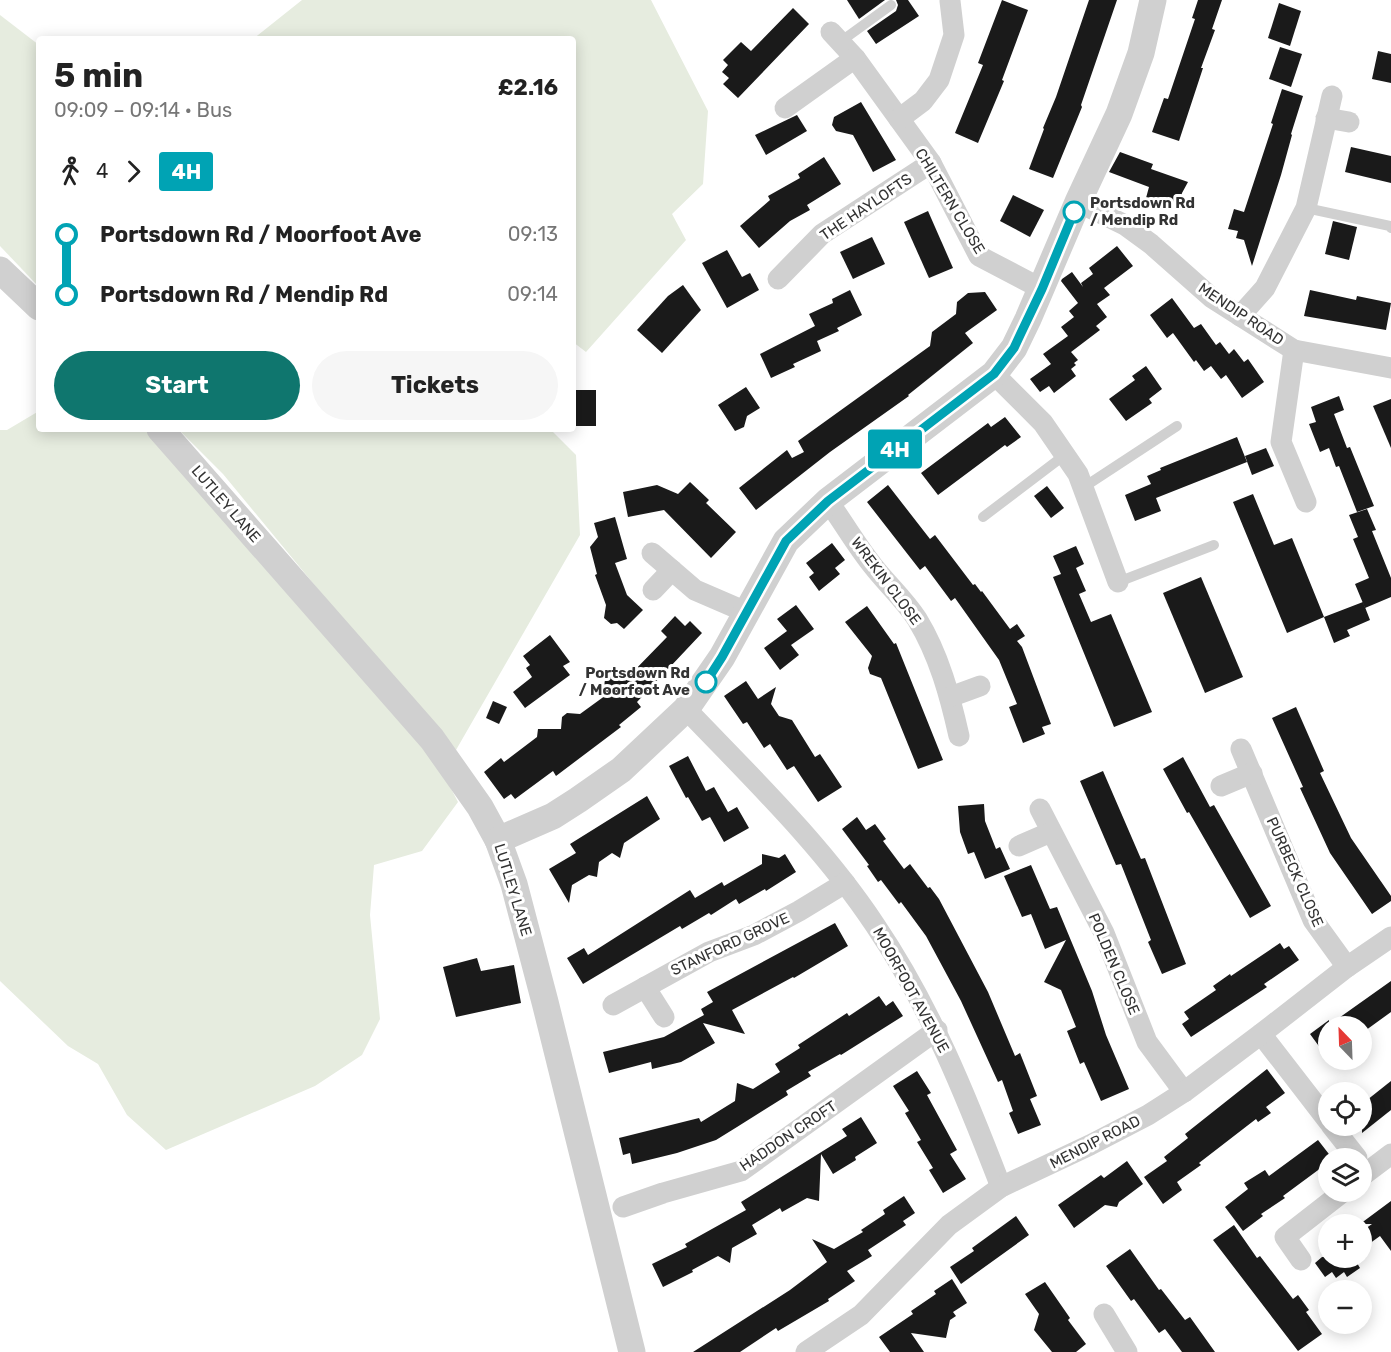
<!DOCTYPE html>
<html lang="en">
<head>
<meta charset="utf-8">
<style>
	:root { --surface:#fff; --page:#f6f6f6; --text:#222; --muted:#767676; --accent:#0f766e }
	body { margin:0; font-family:Rubik,sans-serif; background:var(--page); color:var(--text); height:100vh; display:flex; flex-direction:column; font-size:22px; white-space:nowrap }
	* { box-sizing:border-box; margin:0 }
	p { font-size:20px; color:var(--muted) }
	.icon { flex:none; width:33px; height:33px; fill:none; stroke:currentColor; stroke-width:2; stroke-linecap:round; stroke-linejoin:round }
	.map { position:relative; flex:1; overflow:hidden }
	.side { position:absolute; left:36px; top:36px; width:540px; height:396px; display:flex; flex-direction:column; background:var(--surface); border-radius:6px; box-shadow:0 3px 15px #0003 }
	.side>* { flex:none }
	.badge { padding:0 12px; border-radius:4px; font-size:21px; line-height:39px }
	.needle { width:39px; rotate:337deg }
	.fabs { position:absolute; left:1318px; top:1016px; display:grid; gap:12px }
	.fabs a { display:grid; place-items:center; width:54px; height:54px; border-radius:50%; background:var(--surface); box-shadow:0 3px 15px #0003; font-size:30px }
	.map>.badge { position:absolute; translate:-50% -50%; box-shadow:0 0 0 3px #fff }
	.legs { display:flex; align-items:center; gap:9px; height:66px; padding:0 18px; font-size:20px }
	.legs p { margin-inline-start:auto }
	.summary { display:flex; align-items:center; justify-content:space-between; height:102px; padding:0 18px }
	h1 { font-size:33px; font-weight:700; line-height:45px }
	.primary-button { display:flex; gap:12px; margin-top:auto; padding:12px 18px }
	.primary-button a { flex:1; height:69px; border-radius:36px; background:var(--accent); color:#fff; font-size:24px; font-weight:700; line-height:69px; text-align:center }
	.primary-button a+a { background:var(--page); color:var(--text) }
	ul { padding:0 18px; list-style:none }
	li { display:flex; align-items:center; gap:21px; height:60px; font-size:22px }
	li i { display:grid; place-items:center; width:9px; height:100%; margin:0 8px; background:currentColor }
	li i::after { content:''; width:15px; height:15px; margin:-8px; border:4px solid; border-radius:50%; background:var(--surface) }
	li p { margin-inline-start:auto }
	li:first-child i { background:linear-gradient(#0000 50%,currentColor 0) }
	li:last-child i { background:linear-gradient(currentColor 50%,#0000 0) }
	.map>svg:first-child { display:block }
	.green { fill:#e6ecdf }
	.building { fill:#1a1a1a }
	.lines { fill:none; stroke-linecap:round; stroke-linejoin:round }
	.service { stroke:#d0d0d0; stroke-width:10 }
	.minor { stroke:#d0d0d0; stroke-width:21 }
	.tertiary { stroke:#d0d0d0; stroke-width:27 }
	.line-1-casing { stroke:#fff; stroke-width:14 }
	.line-1 { stroke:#00a3b4; stroke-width:9 }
	.stop-1-dot { fill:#fff; stroke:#00a3b4; stroke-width:3 }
	.labels { text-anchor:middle; stroke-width:6; stroke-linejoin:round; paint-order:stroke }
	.street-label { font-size:15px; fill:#333; stroke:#fff }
	.stop-label { font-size:15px; font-weight:bold; fill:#333; stroke:#fff; text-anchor:start }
</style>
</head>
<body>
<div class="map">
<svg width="1391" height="1352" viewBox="0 0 1391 1352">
	<rect width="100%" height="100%" fill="#fff"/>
	<g class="green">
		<polygon points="302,0 651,0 708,111 703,184 672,214 686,240 586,352 573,342 573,39 253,39"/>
		<polygon points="0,15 39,45 39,287 0,246"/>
		<polygon points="39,411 39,429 145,429 256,545 425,739 458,802 422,851 374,865 370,915 380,1019 362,1055 315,1086 166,1150 127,1115 98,1064 68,1046 0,981 0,430 7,430"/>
		<polygon points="178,429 550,429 576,455 580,535 456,750 331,605 223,474"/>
	</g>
	<g class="building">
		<polygon points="847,0 885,0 859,19"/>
		<polygon points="896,0 908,0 919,16 876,44 867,31 896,11 898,5"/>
		<polygon points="1002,0 1028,10 1002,80 1004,81 978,143 955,133 983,65 978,63"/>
		<polygon points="1089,0 1117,0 1081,105 1082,107 1053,178 1029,169 1044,129 1043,128 1056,97"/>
		<polygon points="1198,0 1222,0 1212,29 1215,30 1201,68 1203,68 1179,141 1152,132 1164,98 1168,99 1195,19 1192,18"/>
		<polygon points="1279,3 1301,11 1290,46 1268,38"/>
		<polygon points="793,8 809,24 738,98 723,84 729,78 722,72 728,65 723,60 741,42 751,51"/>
		<polygon points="1280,47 1302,54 1291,87 1269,79"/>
		<polygon points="1378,51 1391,54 1391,83 1372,79"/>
		<polygon points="1282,89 1303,96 1291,134 1292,135 1281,175 1252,266 1244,240 1236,238 1238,231 1228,229 1234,209 1244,212 1273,124 1271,123"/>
		<polygon points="861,102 896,160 873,172 853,135 836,131 832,125 834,117"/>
		<polygon points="797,115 807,131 766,155 755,135"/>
		<polygon points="1351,147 1391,156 1391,183 1345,172"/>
		<polygon points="1120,152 1153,164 1151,169 1188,182 1182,193 1179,206 1146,198 1149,187 1109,172"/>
		<polygon points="824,157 841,184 807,205 810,210 790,221 759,248 740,226 770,200 768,196 800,178 798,174"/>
		<polygon points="1013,195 1044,210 1030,237 1000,221"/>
		<polygon points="928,211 953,268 929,278 904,222"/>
		<polygon points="1333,221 1357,227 1349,260 1325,254"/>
		<polygon points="872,237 885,264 853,279 840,252"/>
		<polygon points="1117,246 1133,266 1104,288 1110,295 1097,304 1107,317 1096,326 1100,330 1071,352 1078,360 1074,363 1076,365 1071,369 1076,376 1054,393 1049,386 1040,392 1030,379 1051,364 1043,354 1068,336 1061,327 1074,317 1069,311 1078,303 1061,281 1062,279 1072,272 1083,287 1081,283 1093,274 1089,268"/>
		<polygon points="727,250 742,277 750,273 759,290 727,308 702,263"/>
		<polygon points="683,285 701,310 662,353 637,330 668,296"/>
		<polygon points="850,290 862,315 837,328 839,331 817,341 821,351 793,364 795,367 771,378 760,354 815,326 809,314 833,303 832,299"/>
		<polygon points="1310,290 1356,300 1357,296 1391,303 1386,330 1304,316"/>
		<polygon points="985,292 997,310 965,333 973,343 908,395 909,396 830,452 756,510 739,488 787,450 792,458 804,452 798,441 930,346 932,332 956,314 957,302 968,293"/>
		<polygon points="1172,298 1194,328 1201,324 1216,345 1220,342 1229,354 1234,349 1244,362 1248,359 1264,382 1242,398 1226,375 1221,379 1211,366 1204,371 1196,360 1194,362 1173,333 1167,338 1150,315"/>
		<polygon points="1146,366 1162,389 1149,399 1152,403 1126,421 1109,399 1135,380 1132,376"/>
		<polygon points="746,387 760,408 747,416 744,427 735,431 718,405"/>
		<rect x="573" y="390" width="23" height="36"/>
		<polygon points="1339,396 1344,410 1334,414 1347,448 1350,447 1374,506 1357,512 1339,466 1336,467 1329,448 1320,452 1309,424 1316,422 1311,407"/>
		<polygon points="1391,399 1391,448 1373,406"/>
		<polygon points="1005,417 1021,437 1007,447 1005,445 938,495 921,473 988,423 991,427"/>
		<polygon points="1237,437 1247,462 1156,498 1161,511 1135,521 1125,495 1151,484 1147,476 1161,470 1160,468"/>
		<polygon points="1266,448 1274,466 1252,475 1245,456"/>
		<polygon points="690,482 709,500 706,503 736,532 711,558 664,510 628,517 623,492 657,485 678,494"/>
		<polygon points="888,485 930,539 935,535 973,585 975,584 981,592 982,591 1010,629 1017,624 1025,636 1017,641 1022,647 1051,724 1042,727 1045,734 1023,743 1009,707 1017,704 999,660 955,598 951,601 925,566 920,570 867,502"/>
		<polygon points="1047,486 1064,508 1051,518 1034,496"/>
		<polygon points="1253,494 1274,545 1292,538 1324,617 1287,633 1233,502"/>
		<polygon points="1367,509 1376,530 1372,531 1391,578 1391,597 1365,608 1355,584 1369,578 1353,539 1358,537 1349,515"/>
		<polygon points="615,517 627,559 615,563 627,595 643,610 624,629 617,623 611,624 604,618 606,605 595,575 597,574 590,547 598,537 594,523"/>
		<polygon points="832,543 845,560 835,568 840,574 819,591 809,577 814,573 806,563"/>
		<polygon points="1076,546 1084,564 1076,568 1086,591 1079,594 1091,622 1111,614 1152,712 1114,727 1053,577 1061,574 1053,556"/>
		<polygon points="1201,577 1243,677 1205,693 1163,593"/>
		<polygon points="1363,602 1370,620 1347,630 1350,636 1334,643 1324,617"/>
		<polygon points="796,605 814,629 791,645 799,655 780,670 764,648 787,631 777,619"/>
		<polygon points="867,606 894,644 896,643 943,760 918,769 881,678 870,674 868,668 872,656 845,622"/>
		<polygon points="675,616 685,626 690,621 702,633 637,702 641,707 619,725 621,727 556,776 553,771 515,799 511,794 504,799 484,772 501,758 504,762 537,737 538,729 561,729 562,717 567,713 580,714 602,698 605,680 610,676 628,677 667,637 661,631"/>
		<polygon points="550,635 570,662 563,666 570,675 525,708 513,692 532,677 526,668 530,665 523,656"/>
		<polygon points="746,681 758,699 776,687 771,704 779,716 792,720 815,757 820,754 842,787 818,802 794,766 787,770 770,744 764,748 747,722 743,724 724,696"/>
		<polygon points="493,701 507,707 499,724 486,718"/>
		<polygon points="1296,707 1324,771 1320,773 1351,838 1391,896 1391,901 1372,914 1330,853 1300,788 1303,787 1272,718"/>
		<polygon points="688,756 706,791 714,787 728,812 737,807 749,828 724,842 710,817 702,821 688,797 686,798 669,766"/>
		<polygon points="1183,757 1210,807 1214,805 1271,906 1250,918 1189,812 1187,813 1163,769"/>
		<polygon points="1103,771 1141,859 1145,858 1186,964 1162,974 1148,942 1151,940 1121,864 1116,865 1080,781"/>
		<polygon points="647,796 660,819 624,843 620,858 612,853 599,862 597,877 589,875 572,885 569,903 549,869 576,853 570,844"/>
		<polygon points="984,804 985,821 996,849 1000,847 1010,869 985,879 974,852 968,854 960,832 958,806"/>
		<polygon points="857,817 866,830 875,824 886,839 883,841 904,869 910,864 928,888 930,887 939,899 988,992 1015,1056 1020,1053 1037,1096 1030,1099 1041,1125 1018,1134 1009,1113 1013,1111 1002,1080 998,1082 961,1001 926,936 901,902 899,904 881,880 878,882 867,866 869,865 842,829"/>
		<polygon points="762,854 779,858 785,854 796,872 766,891 765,889 739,904 736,899 711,915 709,913 682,929 680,926 583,984 567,958 584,948 588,955 690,890 695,898 722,882 724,886 762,864"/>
		<polygon points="1031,865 1050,909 1057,907 1092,991 1106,1035 1129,1089 1101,1101 1084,1062 1080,1064 1067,1031 1076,1027 1061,990 1044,982 1066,940 1045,949 1031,914 1022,917 1004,876"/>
		<polygon points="835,923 848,946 794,978 793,977 732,1010 745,1034 703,1023 715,1043 681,1062 652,1069 651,1062 609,1073 603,1052 664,1037 704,1015 701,1009 713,1002 707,992"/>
		<polygon points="1280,943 1284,949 1289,946 1299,960 1264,984 1267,987 1191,1037 1182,1024 1189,1019 1184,1012 1216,990 1213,986 1230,974 1231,976"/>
		<polygon points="477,958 481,971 514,965 521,1003 456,1017 443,967"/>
		<polygon points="1391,981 1391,1012 1362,1033 1362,1026 1329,1026 1329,1060 1310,1034 1329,1020 1329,1025"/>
		<polygon points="879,996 886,1006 893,1001 903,1016 841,1055 840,1054 808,1072 811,1076 786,1091 788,1095 737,1127 716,1140 677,1153 632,1164 630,1153 623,1155 619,1138 699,1118 701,1122 735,1101 737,1083 753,1089 780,1072 775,1064 800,1048 798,1045 847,1013 849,1016"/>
		<polygon points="1267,1069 1285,1093 1266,1107 1271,1113 1258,1122 1256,1119 1199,1163 1201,1165 1177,1182 1182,1190 1163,1204 1144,1177 1167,1161 1164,1157 1188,1138 1185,1134"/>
		<polygon points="917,1071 931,1093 927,1095 957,1150 950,1154 966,1179 943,1193 929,1170 933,1168 917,1142 921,1140 905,1113 909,1111 893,1086"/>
		<polygon points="1391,1081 1391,1110 1362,1133 1362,1104"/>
		<polygon points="861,1117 877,1143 855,1157 856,1160 833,1174 821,1154 819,1201 807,1198 782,1212 780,1208 752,1225 757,1234 732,1248 730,1263 718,1256 692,1270 693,1272 663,1287 652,1264 687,1247 685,1244 746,1210 741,1202 847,1136 842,1129"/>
		<polygon points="1318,1140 1332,1158 1329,1158 1329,1162 1283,1196 1285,1198 1261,1214 1263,1216 1243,1231 1225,1207 1248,1189 1244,1183 1265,1170 1269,1176"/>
		<polygon points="1127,1161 1143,1184 1119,1202 1117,1207 1105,1205 1074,1228 1058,1205 1101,1175 1104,1178"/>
		<polygon points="904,1196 915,1213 903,1221 906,1225 868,1250 872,1256 847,1271 855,1281 828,1299 829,1301 778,1331 776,1328 740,1352 693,1352 790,1290 827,1262 812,1239 834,1249 863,1232 861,1230 885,1214 883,1210"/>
		<polygon points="1391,1201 1391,1251 1380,1236 1362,1249 1362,1231 1372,1224 1360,1224"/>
		<polygon points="1016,1216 1029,1235 961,1284 950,1267 974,1251 972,1248"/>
		<polygon points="1234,1225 1257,1258 1260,1256 1293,1299 1298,1295 1309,1310 1306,1312 1322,1334 1298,1351 1213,1240"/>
		<polygon points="1130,1249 1159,1290 1161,1289 1185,1320 1190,1317 1215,1352 1182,1352 1165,1329 1159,1333 1134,1299 1131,1301 1106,1266"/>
		<polygon points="1322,1257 1366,1257 1357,1263 1360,1268 1347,1277 1344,1272 1336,1278 1332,1272 1325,1277 1315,1263"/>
		<polygon points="952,1279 967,1303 953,1312 956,1316 950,1320 946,1338 911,1333 924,1352 890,1352 879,1337 913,1314 911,1311 936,1294 934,1291"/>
		<polygon points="1045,1282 1070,1318 1068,1320 1086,1344 1076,1352 1052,1352 1034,1330 1039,1314 1025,1294"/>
	</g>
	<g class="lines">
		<g class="service">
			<polyline points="840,42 891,5"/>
			<polyline points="1306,208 1390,226 1391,228"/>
			<polyline points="1084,487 1177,426"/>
			<polyline points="983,517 1066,454"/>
			<polyline points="1118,582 1214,545"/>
		</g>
		<g class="minor">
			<polyline points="831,32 855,58 931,163 979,256 1042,289"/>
			<polyline points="785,108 855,58"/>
			<polyline points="1326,118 1349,122"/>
			<polyline points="899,119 923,101 939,80 954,35 950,1"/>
			<polyline points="1078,202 1125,225 1151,244 1212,298 1294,350 1391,368"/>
			<polyline points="778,279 822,234 931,163"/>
			<polyline points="1240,316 1265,288 1306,208 1332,96"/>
			<polyline points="1294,350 1281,442 1306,502"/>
			<polyline points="994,374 1043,423 1078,474 1118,582"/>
			<path d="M828,501c15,21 28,44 45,65 14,18 31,33 44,53 22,36 33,77 42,117"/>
			<polyline points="652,553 695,590 746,612"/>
			<polyline points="653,590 672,570"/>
			<polyline points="950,697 980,686"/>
			<path d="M686,709c66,69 136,136 189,216 55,81 91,171 126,262"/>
			<polyline points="1241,749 1313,920 1347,967"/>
			<polyline points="1221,786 1252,773"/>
			<polyline points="1040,809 1104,933 1147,1042 1184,1092"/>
			<polyline points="1019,846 1051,832"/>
			<polyline points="645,987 664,1017"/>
			<polyline points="613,1005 709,952 754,935 799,911 845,883"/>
			<polyline points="1261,1034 1329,1122"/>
			<polyline points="1331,1125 1357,1158"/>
			<polyline points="1362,1176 1391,1154"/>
			<polyline points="623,1207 663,1193 741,1171 937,1030"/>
			<polyline points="1301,1260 1285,1237 1344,1191"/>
			<polyline points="1104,1314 1127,1352"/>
			<polyline points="806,1352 861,1315 949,1225 1001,1187 1090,1145 1148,1115 1184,1092 1261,1034 1347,967 1391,937"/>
		</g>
		<g class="tertiary">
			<polyline points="0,270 39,307"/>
			<polyline points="160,429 432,739 480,807 498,840 514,884 545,1002 632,1352"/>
			<polyline points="498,840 553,816 578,800 621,770 686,709 722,657 786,541 828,501 994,374 1014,348 1028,319 1078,202 1119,114 1141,53 1153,0"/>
		</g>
	</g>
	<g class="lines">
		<g class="line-1-casing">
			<polyline id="line-1" points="706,682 722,657 786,541 828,501 994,374 1014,348 1021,333 1042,289 1074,212"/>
		</g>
		<use href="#line-1" class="line-1"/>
	</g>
	<g class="stop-1-dot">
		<circle cx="1074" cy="212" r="10"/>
		<circle cx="706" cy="682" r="10"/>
	</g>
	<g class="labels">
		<g class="street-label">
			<text transform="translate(950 201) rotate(59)" y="5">CHILTERN CLOSE</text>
			<text transform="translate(866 207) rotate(-34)" y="5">THE HAYLOFTS</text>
			<text transform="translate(1241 314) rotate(34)" y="5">MENDIP ROAD</text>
			<text transform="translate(226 504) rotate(49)" y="5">LUTLEY LANE</text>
			<text transform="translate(886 581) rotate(53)" y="5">WREKIN CLOSE</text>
			<text transform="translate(1295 872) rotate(66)" y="5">PURBECK CLOSE</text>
			<text transform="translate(513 890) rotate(73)" y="5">LUTLEY LANE</text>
			<text transform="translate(730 944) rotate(-25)" y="5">STANFORD GROVE</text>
			<text transform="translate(1114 964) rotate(67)" y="5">POLDEN CLOSE</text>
			<text transform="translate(911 990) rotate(61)" y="5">MOORFOOT AVENUE</text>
			<text transform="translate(788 1136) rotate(-34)" y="5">HADDON CROFT</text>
			<text transform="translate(1095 1142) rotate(-27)" y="5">MENDIP ROAD</text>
		</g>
		<g class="stop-label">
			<text x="1090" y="208">Portsdown Rd<tspan x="1090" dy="17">/ Mendip Rd</tspan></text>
			<text x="690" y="678" text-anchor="end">Portsdown Rd<tspan x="690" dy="17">/ Moorfoot Ave</tspan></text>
		</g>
	</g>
</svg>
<div class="fabs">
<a><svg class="needle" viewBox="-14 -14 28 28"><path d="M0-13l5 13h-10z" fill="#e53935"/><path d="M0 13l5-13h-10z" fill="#767676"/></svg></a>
<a><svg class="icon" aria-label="locate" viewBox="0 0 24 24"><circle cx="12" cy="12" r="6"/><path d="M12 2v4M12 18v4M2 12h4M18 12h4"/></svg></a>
<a><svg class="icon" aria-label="layers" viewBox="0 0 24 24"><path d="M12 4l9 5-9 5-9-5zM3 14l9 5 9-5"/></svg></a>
<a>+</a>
<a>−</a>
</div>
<b class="badge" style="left:895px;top:449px;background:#00a3b4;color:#fff">4H</b>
<section class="side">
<div class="summary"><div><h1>5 min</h1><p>09:09 – 09:14 · Bus</p></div><b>£2.16</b></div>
<div class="legs"><svg class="icon" aria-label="walk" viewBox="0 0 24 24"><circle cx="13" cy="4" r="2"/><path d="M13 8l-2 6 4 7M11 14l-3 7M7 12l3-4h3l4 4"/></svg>4<svg class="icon" aria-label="forward" viewBox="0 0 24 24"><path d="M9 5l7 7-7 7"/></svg><b class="badge" style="background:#00a3b4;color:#fff">4H</b></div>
<ul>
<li><i style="color:#00a3b4"></i><b>Portsdown Rd / Moorfoot Ave</b><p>09:13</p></li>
<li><i style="color:#00a3b4"></i><b>Portsdown Rd / Mendip Rd</b><p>09:14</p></li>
</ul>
<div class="primary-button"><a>Start</a><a>Tickets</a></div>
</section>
</div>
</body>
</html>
